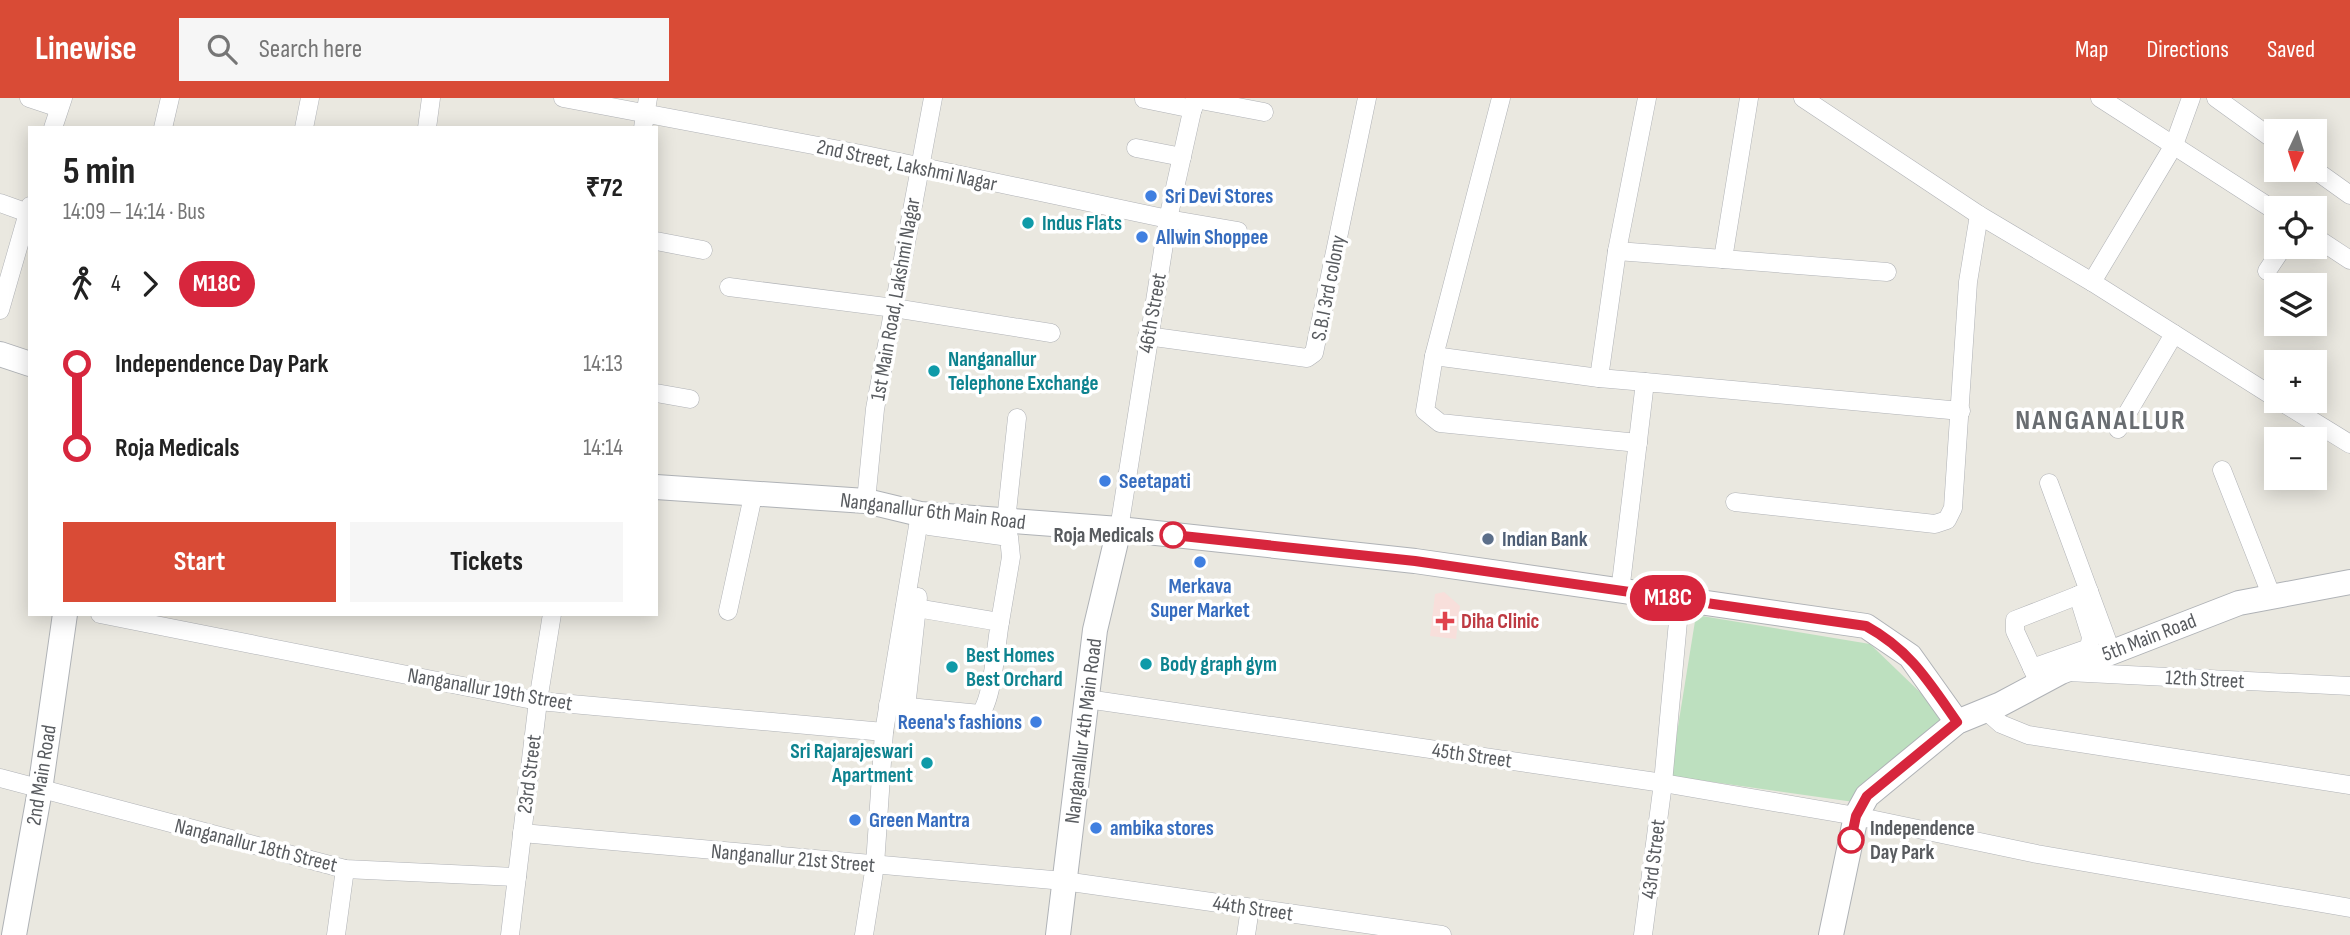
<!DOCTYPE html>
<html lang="en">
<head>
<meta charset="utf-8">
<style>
	:root { --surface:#fff; --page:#f6f6f6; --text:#222; --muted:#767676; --accent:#d94b36 }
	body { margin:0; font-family:"Sofia Sans Condensed",sans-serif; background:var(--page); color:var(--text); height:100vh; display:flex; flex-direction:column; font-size:26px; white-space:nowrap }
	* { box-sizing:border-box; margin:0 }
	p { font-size:23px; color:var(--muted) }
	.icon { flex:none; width:38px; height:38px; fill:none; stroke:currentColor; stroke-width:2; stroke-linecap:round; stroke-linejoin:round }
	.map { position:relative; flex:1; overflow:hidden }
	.sheet { position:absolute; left:28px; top:28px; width:630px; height:490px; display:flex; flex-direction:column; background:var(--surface); border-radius:0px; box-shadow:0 4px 18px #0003 }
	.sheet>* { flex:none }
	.badge { padding:0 14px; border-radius:23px; font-size:24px; line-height:46px }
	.needle { width:46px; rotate:184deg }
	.buttons { position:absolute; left:2264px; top:21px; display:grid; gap:14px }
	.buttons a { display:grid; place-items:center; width:63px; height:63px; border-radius:0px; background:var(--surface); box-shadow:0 4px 18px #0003; font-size:35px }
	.map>.badge { position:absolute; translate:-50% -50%; box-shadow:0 0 0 4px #fff }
	.legs { display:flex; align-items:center; gap:10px; height:77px; padding:0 35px; font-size:23px }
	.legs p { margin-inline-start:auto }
	.overview { display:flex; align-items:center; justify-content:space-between; height:119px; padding:0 35px }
	h1 { font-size:38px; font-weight:700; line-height:52px }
	.primary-button { display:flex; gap:14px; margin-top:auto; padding:14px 35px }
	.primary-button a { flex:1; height:80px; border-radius:0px; background:var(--accent); color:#fff; font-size:28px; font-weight:700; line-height:80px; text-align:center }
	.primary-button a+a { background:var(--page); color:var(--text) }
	ul { padding:0 35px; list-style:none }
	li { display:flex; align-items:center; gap:24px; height:84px; font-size:26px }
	li i { display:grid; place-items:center; width:10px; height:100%; margin:0 9px; background:currentColor }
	li i::after { content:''; width:18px; height:18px; margin:-9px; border:5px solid; border-radius:50%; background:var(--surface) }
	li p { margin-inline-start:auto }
	li:first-child i { background:linear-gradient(#0000 50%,currentColor 0) }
	li:last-child i { background:linear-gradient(currentColor 50%,#0000 0) }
	header { display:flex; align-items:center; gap:42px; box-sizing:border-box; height:98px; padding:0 35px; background:var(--accent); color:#fff }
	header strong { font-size:33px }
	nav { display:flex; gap:38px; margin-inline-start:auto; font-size:24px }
	.search { width:490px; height:63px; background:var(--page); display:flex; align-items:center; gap:18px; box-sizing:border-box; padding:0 24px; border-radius:0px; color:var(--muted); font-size:26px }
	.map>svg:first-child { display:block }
	.medical { fill:#f8dfdb }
	.green { fill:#bde0bf }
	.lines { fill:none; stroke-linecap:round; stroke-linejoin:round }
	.street-casing { stroke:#b0b2b6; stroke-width:19 }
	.secondary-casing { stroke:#afb2b6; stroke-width:26 }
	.street { stroke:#fff; stroke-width:18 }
	.secondary { stroke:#fff; stroke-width:24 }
	.line-1-casing { stroke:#fff; stroke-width:16 }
	.line-1 { stroke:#d7263d; stroke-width:10 }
	.shop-dot { fill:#3f7fe0; stroke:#fff; stroke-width:2.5 }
	.culture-dot { fill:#0f9aa8; stroke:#fff; stroke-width:2.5 }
	.stop-1-dot { fill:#fff; stroke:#d7263d; stroke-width:3.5 }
	.service-dot { fill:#5c6f8a; stroke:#fff; stroke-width:2.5 }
	.health-dot { fill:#e0444e; stroke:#fff; stroke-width:2.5 }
	.labels { text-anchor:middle; stroke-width:7; stroke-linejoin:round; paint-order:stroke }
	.street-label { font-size:21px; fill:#585b5f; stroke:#fff }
	.shop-label { font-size:21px; font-weight:bold; fill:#366cbe; stroke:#fff; text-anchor:start }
	.culture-label { font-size:21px; font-weight:bold; fill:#0d838f; stroke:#fff; text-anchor:start }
	.stop-label { font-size:21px; font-weight:bold; fill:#585b5f; stroke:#fff; text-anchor:end }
	.service-label { font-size:21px; font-weight:bold; fill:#4e5e75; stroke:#fff; text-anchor:start }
	.health-label { font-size:21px; font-weight:bold; fill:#be3a42; stroke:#fff; text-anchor:start }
	.district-label { font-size:28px; font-weight:bold; letter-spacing:2px; fill:#696d71; stroke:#fff }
</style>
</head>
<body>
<header>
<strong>Linewise</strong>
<div class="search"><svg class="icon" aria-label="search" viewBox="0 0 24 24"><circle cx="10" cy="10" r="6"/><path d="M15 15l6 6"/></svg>Search here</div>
<nav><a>Map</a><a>Directions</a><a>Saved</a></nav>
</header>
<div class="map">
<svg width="2350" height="837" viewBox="0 0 2350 837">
	<rect width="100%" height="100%" fill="#eae8e0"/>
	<polygon class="medical" points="1444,494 1460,508 1456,541 1430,538 1435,496"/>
	<polygon class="green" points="1696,517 1870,546 1952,625 1854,704 1670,678"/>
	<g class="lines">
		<g class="street-casing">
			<g id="street">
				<polyline points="29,0 59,10"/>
				<polyline points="563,0 861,56 1168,121 1238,133"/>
				<polyline points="1501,0 1434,258 1425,313 1440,325 1638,345"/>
				<polyline points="1749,0 1723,161 1887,174"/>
				<polyline points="1803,0 1979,117 2092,184 2277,301"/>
				<polyline points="2100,0 2277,114"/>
				<polyline points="2216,0 2277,44"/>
				<polyline points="1144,1 1193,11"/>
				<polyline points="1195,1 1264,14"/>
				<polyline points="53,30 63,0"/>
				<polyline points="163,30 170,0"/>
				<polyline points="304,30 310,0"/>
				<polyline points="427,30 431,0"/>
				<polyline points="643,30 648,0"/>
				<polyline points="1136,50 1182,59"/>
				<polyline points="2315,72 2350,97"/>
				<polyline points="0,105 28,115"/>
				<polyline points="2315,139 2350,162"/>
				<polyline points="656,143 703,152"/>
				<polyline points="1617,153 1723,161"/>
				<polyline points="2267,173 2283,149"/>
				<polyline points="2092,184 2174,47 2191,0"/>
				<polyline points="729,189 894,210 1051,235"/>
				<polyline points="0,212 30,108"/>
				<polyline points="1147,238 1307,260 1314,255 1367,0"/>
				<polyline points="1434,258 1599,280"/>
				<polyline points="1645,284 1599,280 1617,153 1647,0"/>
				<polyline points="656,295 690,301"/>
				<polyline points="2280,303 2350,346"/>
				<polyline points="2118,331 2174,236"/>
				<polyline points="2222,372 2272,499"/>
				<polyline points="2049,385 2111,553"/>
				<polyline points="866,403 875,311 933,0"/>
				<polyline points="1735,404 1935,426 1947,422 1953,410 1968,184 1979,117"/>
				<polyline points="1006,423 1017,320"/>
				<polyline points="929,428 1009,439 1011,459 1000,524"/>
				<polyline points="1119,431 1168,121 1195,0"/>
				<polyline points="1620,494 1645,284 1961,313"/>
				<polyline points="728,513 753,398"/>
				<polyline points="100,516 538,603 884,634"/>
				<polyline points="2032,570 2089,550 2091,539 2078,497"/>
				<polyline points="2068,574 2350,588"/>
				<polyline points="2039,585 2015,533 2015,522 2089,493"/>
				<polyline points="1087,601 1663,685 1856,718 2037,756 2350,810"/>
				<path d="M888,607l92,9c13,-15 16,-70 20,-92l-95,-16"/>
				<polyline points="906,610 918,499"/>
				<polyline points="1984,611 2001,626 2028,637 2350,687"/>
				<polyline points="0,680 345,771 517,779"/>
				<polyline points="522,735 1064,783 1442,837"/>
				<polyline points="336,837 345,771"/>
				<polyline points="510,837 538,603 552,516"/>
				<polyline points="864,837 875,767 884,634 920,416"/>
				<polyline points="1246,837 1250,810"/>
				<polyline points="1643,837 1663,685 1680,502"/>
			</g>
		</g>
		<g class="secondary-casing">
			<g id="secondary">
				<polyline points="0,256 30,266"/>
				<polyline points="656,389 866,403 920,416 1119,431 1415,463 1866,528 1910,558 1957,624"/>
				<polyline points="14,837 40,692 65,516"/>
				<polyline points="1058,837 1095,532 1119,431"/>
				<polyline points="1831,837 1856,718 1867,698 1957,624 2001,606 2061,574 2239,505 2350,484"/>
			</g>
		</g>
		<use href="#street" class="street"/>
		<use href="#secondary" class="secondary"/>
	</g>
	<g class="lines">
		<g class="line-1-casing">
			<path id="line-1" d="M1173,437l242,26 451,65c44,24 63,56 91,96l-90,74 -11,20 -5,24"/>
		</g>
		<use href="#line-1" class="line-1"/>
	</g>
	<g class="shop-dot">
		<circle cx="1151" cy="98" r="7"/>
		<circle cx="1142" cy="139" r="7"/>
		<circle cx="1105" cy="383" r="7"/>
		<circle cx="1200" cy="464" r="7"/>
		<circle cx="1036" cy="624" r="7"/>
		<circle cx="855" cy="722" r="7"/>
		<circle cx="1096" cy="730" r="7"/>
	</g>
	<g class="culture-dot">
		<circle cx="1028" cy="125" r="7"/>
		<circle cx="934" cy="273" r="7"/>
		<circle cx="1146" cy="566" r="7"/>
		<circle cx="952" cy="569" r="7"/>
		<circle cx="927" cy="665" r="7"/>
	</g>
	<g class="stop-1-dot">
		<circle cx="1173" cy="437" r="12"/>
		<circle cx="1851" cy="742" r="12"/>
	</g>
	<circle class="service-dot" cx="1488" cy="441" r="7"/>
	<path class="health-dot" d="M1441.5 512.5h7v7h7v7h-7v7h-7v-7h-7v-7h7z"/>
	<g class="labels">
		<g class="street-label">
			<text transform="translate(907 67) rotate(12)" y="7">2nd Street, Lakshmi Nagar</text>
			<text transform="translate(1328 190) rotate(-79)" y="7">S.B.I 3rd colony</text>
			<text transform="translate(895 201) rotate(-80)" y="7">1st Main Road, Lakshmi Nagar</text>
			<text transform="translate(1152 215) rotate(-80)" y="7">46th Street</text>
			<text transform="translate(933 413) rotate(7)" y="7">Nanganallur 6th Main Road</text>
			<text transform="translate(2149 539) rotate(-21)" y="7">5th Main Road</text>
			<text transform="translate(2205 581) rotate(3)" y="7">12th Street</text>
			<text transform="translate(490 591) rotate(10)" y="7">Nanganallur 19th Street</text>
			<text transform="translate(1083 633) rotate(-83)" y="7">Nanganallur 4th Main Road</text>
			<text transform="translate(1472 657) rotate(8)" y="7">45th Street</text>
			<text transform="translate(529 676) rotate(-83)" y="7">23rd Street</text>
			<text transform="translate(41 677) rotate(-81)" y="7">2nd Main Road</text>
			<text transform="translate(256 747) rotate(14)" y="7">Nanganallur 18th Street</text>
			<text transform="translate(793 760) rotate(5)" y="7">Nanganallur 21st Street</text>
			<text transform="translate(1653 761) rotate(-83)" y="7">43rd Street</text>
			<text transform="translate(1253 810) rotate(8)" y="7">44th Street</text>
		</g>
		<g class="shop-label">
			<text x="1165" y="105">Sri Devi Stores</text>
			<text x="1156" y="146">Allwin Shoppee</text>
			<text x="1119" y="390">Seetapati</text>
			<text x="1200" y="495" text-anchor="middle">Merkava<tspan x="1200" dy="24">Super Market</tspan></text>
			<text x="1022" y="631" text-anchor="end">Reena's fashions</text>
			<text x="869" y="729">Green Mantra</text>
			<text x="1110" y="737">ambika stores</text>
		</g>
		<g class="culture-label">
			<text x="1042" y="132">Indus Flats</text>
			<text x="948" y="268">Nanganallur<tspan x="948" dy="24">Telephone Exchange</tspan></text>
			<text x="966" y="564">Best Homes<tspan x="966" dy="24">Best Orchard</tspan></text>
			<text x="1160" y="573">Body graph gym</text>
			<text x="913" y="660" text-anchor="end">Sri Rajarajeswari<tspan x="913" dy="24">Apartment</tspan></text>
		</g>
		<g class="stop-label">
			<text x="1154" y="444">Roja Medicals</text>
			<text x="1870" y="737" text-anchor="start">Independence<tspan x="1870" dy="24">Day Park</tspan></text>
		</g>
		<g class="service-label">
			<text x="1502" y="448">Indian Bank</text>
		</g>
		<g class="health-label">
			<text x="1461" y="530">Diha Clinic</text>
		</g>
		<g class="district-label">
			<text x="2101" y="331">NANGANALLUR</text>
		</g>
	</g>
</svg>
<div class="buttons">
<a><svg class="needle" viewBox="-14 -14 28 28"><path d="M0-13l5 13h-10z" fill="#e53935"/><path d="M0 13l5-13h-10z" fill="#767676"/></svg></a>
<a><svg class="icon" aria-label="locate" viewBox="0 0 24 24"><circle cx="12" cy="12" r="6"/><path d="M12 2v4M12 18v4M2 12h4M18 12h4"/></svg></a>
<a><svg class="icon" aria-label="layers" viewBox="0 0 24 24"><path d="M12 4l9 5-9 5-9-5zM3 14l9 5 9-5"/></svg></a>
<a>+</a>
<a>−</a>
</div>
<b class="badge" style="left:1668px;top:500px;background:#d7263d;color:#fff">M18C</b>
<section class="sheet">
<div class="overview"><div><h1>5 min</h1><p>14:09 – 14:14 · Bus</p></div><b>₹72</b></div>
<div class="legs"><svg class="icon" aria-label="walk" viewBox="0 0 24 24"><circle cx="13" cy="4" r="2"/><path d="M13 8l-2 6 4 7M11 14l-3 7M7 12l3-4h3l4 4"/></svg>4<svg class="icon" aria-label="forward" viewBox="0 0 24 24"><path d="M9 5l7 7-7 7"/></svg><b class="badge" style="background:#d7263d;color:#fff">M18C</b></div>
<ul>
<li><i style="color:#d7263d"></i><b>Independence Day Park</b><p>14:13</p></li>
<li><i style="color:#d7263d"></i><b>Roja Medicals</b><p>14:14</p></li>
</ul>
<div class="primary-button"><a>Start</a><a>Tickets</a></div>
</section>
</div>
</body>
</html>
